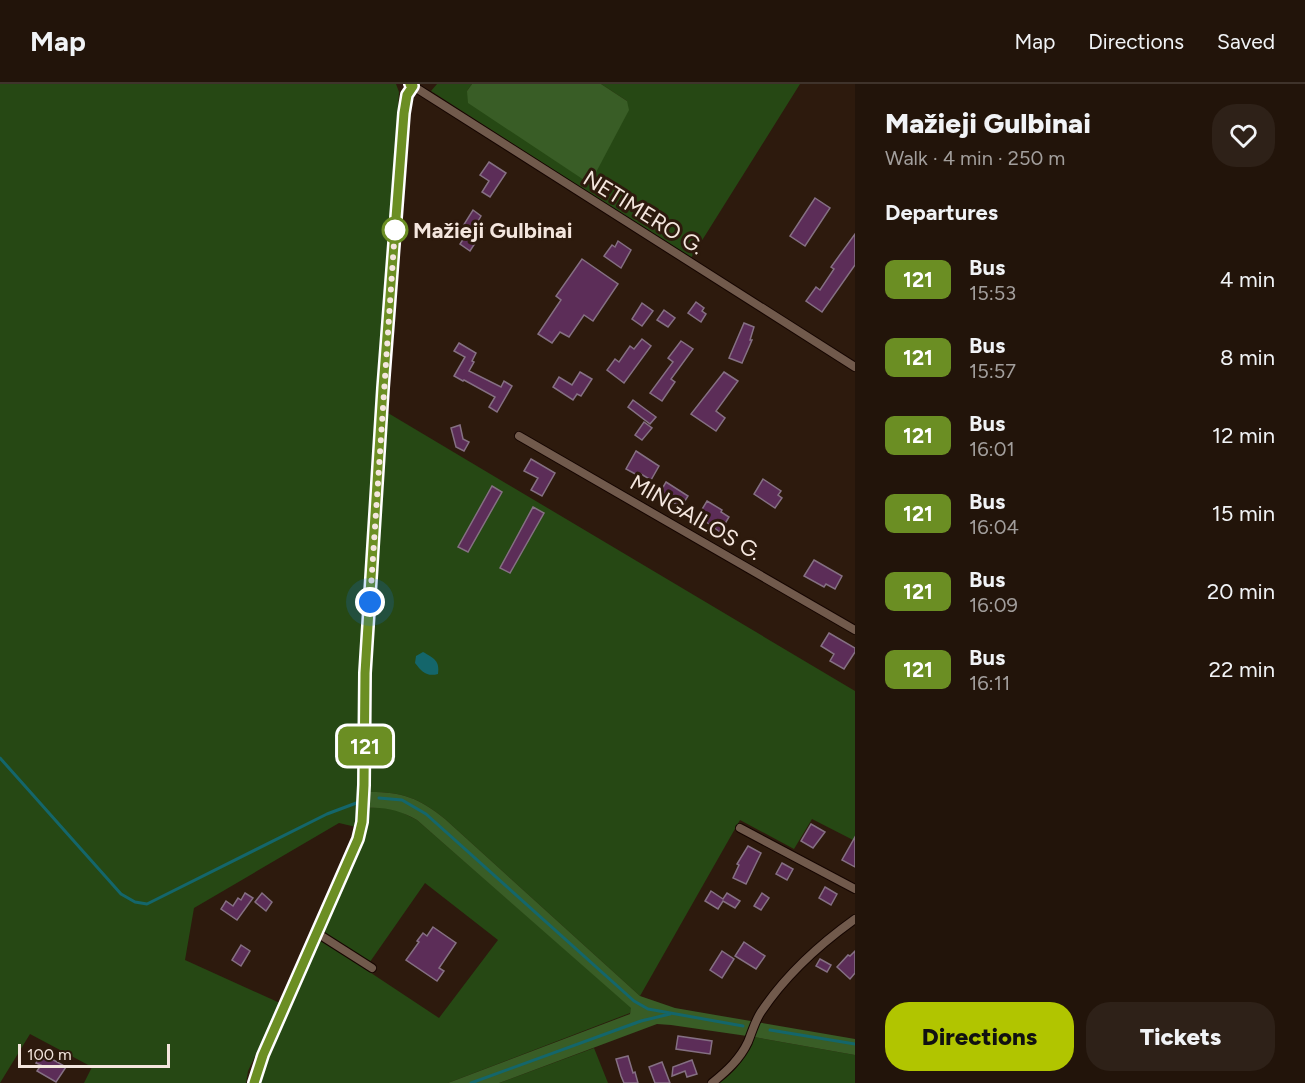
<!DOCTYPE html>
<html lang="en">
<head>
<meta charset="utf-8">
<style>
	:root { --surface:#22140a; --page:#2e2118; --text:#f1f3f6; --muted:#a29e9c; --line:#3f332b; --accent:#b1c500 }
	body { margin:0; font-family:Figtree,sans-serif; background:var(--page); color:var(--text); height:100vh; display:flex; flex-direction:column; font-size:22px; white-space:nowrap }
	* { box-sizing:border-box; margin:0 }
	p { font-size:20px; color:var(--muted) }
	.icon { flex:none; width:33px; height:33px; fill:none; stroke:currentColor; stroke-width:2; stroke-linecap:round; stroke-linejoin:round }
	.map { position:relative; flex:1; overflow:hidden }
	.sheet { display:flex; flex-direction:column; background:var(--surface); width:450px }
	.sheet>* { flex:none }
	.badge { padding:0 12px; border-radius:9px; font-size:21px; line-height:39px }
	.scale { position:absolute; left:18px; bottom:15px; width:152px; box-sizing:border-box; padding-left:6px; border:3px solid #f4e6de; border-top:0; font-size:16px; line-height:21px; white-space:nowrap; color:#f4e6de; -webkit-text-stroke:4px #2d1a0d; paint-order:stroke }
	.you { position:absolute; width:30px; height:30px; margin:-15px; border:4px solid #fff; border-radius:50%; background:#1a73e8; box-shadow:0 0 0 9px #1a73e833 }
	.map>.badge { position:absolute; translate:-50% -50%; box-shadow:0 0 0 3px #fff }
	h2 { padding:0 30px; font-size:22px; line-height:54px }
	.round { display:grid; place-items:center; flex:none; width:63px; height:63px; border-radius:24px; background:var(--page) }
	.headline { display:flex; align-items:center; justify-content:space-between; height:102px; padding:0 30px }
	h1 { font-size:28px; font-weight:800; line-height:45px }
	.primary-button { display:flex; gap:12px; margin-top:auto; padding:12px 30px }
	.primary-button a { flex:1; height:69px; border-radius:24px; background:var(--accent); color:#111; font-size:24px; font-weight:800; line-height:69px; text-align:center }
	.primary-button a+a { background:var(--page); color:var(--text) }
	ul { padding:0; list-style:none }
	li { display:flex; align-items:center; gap:18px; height:78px; padding:0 30px }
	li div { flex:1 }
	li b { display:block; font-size:22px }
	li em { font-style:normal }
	li .badge { min-width:66px; font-weight:700; text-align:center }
	header { display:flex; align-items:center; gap:36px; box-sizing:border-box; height:84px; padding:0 30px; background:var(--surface); border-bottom:2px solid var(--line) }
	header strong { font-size:28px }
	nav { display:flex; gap:33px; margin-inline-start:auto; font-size:21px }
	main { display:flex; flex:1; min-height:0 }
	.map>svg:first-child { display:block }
	.green { fill:#264814; fill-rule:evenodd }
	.forest { fill:#395d26 }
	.water { fill:#14666b }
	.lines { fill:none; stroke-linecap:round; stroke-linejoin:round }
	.stream { stroke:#14666b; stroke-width:3 }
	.building { fill:#5c2d58; stroke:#857083; stroke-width:1.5 }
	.minor-casing { stroke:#150500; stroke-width:10 }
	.minor { stroke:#715a4c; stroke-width:8 }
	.line-casing { stroke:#fff; stroke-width:14 }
	.line { stroke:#6b8e23; stroke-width:9 }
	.walk { stroke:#f4e6de; stroke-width:6; stroke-dasharray:0 10.8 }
	.stop-dot { fill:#fff; stroke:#6b8e23; stroke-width:3 }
	.labels { text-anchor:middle; stroke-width:6; stroke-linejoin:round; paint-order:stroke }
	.street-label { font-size:22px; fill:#f4e6de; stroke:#2d1a0d }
	.stop-label { font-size:22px; font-weight:bold; fill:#f4e6de; stroke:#2d1a0d; text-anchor:start }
</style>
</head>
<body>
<header>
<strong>Map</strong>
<nav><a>Map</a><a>Directions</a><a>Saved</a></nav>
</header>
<main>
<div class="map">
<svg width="855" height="999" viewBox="0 0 855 999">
	<rect width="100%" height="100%" fill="#2d1a0d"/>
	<g class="green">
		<polygon points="0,0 396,0 399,8 362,573 359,718 356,743 339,739 194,824 185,876 280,919 248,987 246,999 84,999 92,983 30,950 0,999"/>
		<polygon points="437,0 472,0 467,7 627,17 601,0 800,0 691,174 431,7"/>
		<path d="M388,329l467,278v150l-43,-22 -18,30 -54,-29 -100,176 -195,-177c-26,-21 -42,-27 -75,-27l2,-147z"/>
		<path d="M384,723l13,3 20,10 215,188 -2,5 -182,70h-191c30,-94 91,-177 111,-275zM425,799l73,57 -59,78 -74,-49z"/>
		<path d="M754,953l101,18v28h-136c18,-12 27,-26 35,-46z"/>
		<polygon points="594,964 608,999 499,999"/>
	</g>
	<g class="forest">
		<polygon points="472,0 601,0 627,17 629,26 593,94 584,96 468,19 467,7"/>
		<path d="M370,708c33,0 49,6 75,27l195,177 35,12 180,31v16l-101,-18 -83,-12 -14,-1 -158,59h-51l182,-69 1,-6 -214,-188c-17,-9 -30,-13 -49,-12z"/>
	</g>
	<path class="water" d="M423,568c11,6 17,9 15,22 -11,3 -16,-2 -23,-11l1,-7z"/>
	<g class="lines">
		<g class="stream">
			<polyline points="0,674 121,810 135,818 147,820 327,730 359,718"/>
			<polyline points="379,714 402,716 426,730 634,917 648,925 743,942"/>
			<polyline points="770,946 855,960"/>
			<polyline points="471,999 641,937 670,930"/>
		</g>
	</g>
	<g class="building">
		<polygon points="489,78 506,89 490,113 482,108 489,97 480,91"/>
		<polygon points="815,114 830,124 805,162 790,152"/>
		<polygon points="473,126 481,132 477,139 485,144 470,167 460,160 464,154 458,150"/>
		<polygon points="855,150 855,181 822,228 806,217 816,203 820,206 834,185 831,183"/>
		<polygon points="618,157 631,166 621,184 604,172 612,161 615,163"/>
		<polygon points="582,175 618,200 593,237 584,231 569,253 560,248 552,259 538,250 561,216 556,212"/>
		<polygon points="696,218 704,224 702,227 706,230 701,238 688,229"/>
		<polygon points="642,219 653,227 642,242 632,235"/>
		<polygon points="664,226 675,234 668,243 657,236"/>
		<polygon points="744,239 754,243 750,256 752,256 742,279 729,274"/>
		<polygon points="642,255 651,262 624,299 607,286 615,275 619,278 630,262 634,265"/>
		<polygon points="681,257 693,265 671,295 675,298 662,317 650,309 673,278 668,274"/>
		<polygon points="459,259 476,269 472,277 474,278 469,287 501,303 504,297 512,302 497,328 489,323 495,313 464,296 463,297 454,292 465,273 454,267"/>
		<polygon points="580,288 592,295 581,312 577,310 573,316 553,303 559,293 572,301"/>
		<polygon points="724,288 738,297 716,327 725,334 716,347 691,330"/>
		<polygon points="633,316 656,333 650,340 628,323"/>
		<polygon points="644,338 652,344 642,356 635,351"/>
		<polygon points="460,341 463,355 469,358 464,367 456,363 451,344"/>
		<polygon points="636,367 659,382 651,396 641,390 639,392 626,385"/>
		<polygon points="531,375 555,389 542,412 531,406 538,394 524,387"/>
		<polygon points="763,395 781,407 778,411 782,414 775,424 754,410"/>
		<polygon points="666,398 688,412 681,423 659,410"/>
		<polygon points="492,402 502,408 468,468 458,463"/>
		<polygon points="707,417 722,426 721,428 729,433 720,448 698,432"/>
		<polygon points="533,423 544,429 510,489 500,484"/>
		<polygon points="814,476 842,492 835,505 826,500 824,503 804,492"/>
		<polygon points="829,549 855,564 855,568 844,585 830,577 834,570 821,562"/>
		<polygon points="811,740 825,748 813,764 801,757"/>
		<polygon points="855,753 855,783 842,776"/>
		<polygon points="748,762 761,769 746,800 733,794 739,781 737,780"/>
		<polygon points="782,779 793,785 787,796 776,790"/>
		<polygon points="825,803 837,810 831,821 819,814"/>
		<polygon points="711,807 723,815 727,809 740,817 735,824 723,817 718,825 705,817"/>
		<polygon points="245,809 253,814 237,836 221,825 226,817 233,822 238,814 241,816"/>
		<polygon points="262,809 272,818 266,827 255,818"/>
		<polygon points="762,809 769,814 761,826 754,822"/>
		<polygon points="433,843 456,859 439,884 444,887 437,897 406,876 419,858 417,857 423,849 427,852"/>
		<polygon points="744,858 765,872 756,885 735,872"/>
		<polygon points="241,861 250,867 241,882 232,876"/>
		<polygon points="722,867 734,875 722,894 710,886"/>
		<polygon points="855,867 855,889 850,895 837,883 848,871 850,872"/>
		<polygon points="820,875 831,881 827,888 816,882"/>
		<polygon points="678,952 712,957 710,970 676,965"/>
		<polygon points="41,969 66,983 56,998 37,987 41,981 36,979"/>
		<polygon points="628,972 633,989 635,988 638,999 624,999 621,992 616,975"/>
		<polygon points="692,976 697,990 687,993 685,987 672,992 673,983"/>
		<polygon points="662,978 670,999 655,999 649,983"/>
	</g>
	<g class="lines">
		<g class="minor-casing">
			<g id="minor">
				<polyline points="410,0 855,283"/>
				<polyline points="519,352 855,546"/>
				<polyline points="740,744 855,805"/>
				<polyline points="317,849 372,884"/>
				<polyline points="254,999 263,971 358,755 362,738 364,701 365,589 383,305 404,29 407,11 413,2"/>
				<path d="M712,999c15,-12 28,-24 36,-41 4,-10 7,-21 13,-30 24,-36 59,-68 94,-93"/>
			</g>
		</g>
		<use href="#minor" class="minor"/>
	</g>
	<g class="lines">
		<g class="line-casing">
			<polyline id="line" points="254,999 263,971 358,755 362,738 364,701 365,589 383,304 404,29 407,11 413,2 410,0"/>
		</g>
		<use href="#line" class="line"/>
		<polyline class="walk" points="370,518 395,144 395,146"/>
	</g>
	<circle class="stop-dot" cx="395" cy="146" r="12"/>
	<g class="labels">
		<g class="street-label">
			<text transform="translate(644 128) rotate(32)" y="8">NETIMERO G.</text>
			<text transform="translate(696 433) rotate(30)" y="8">MINGAILOS G.</text>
		</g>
		<g class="stop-label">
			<text x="413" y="154">Mažieji Gulbinai</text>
		</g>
	</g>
</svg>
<div class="scale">100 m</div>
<div class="you" style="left:370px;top:518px"></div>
<b class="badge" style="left:365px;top:662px;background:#6b8e23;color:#fff">121</b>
</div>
<section class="sheet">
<div class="headline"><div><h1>Mažieji Gulbinai</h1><p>Walk · 4 min · 250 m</p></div><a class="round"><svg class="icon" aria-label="heart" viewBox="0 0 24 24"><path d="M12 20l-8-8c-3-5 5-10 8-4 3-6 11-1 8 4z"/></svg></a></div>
<h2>Departures</h2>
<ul>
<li><span class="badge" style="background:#6b8e23;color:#fff">121</span><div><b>Bus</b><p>15:53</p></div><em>4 min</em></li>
<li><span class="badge" style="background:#6b8e23;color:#fff">121</span><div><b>Bus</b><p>15:57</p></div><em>8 min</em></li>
<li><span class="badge" style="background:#6b8e23;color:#fff">121</span><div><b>Bus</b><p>16:01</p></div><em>12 min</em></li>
<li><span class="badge" style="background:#6b8e23;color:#fff">121</span><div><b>Bus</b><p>16:04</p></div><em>15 min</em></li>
<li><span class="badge" style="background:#6b8e23;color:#fff">121</span><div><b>Bus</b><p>16:09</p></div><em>20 min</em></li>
<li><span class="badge" style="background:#6b8e23;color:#fff">121</span><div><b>Bus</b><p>16:11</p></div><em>22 min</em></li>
</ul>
<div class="primary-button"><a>Directions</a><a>Tickets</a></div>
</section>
</main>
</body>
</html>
